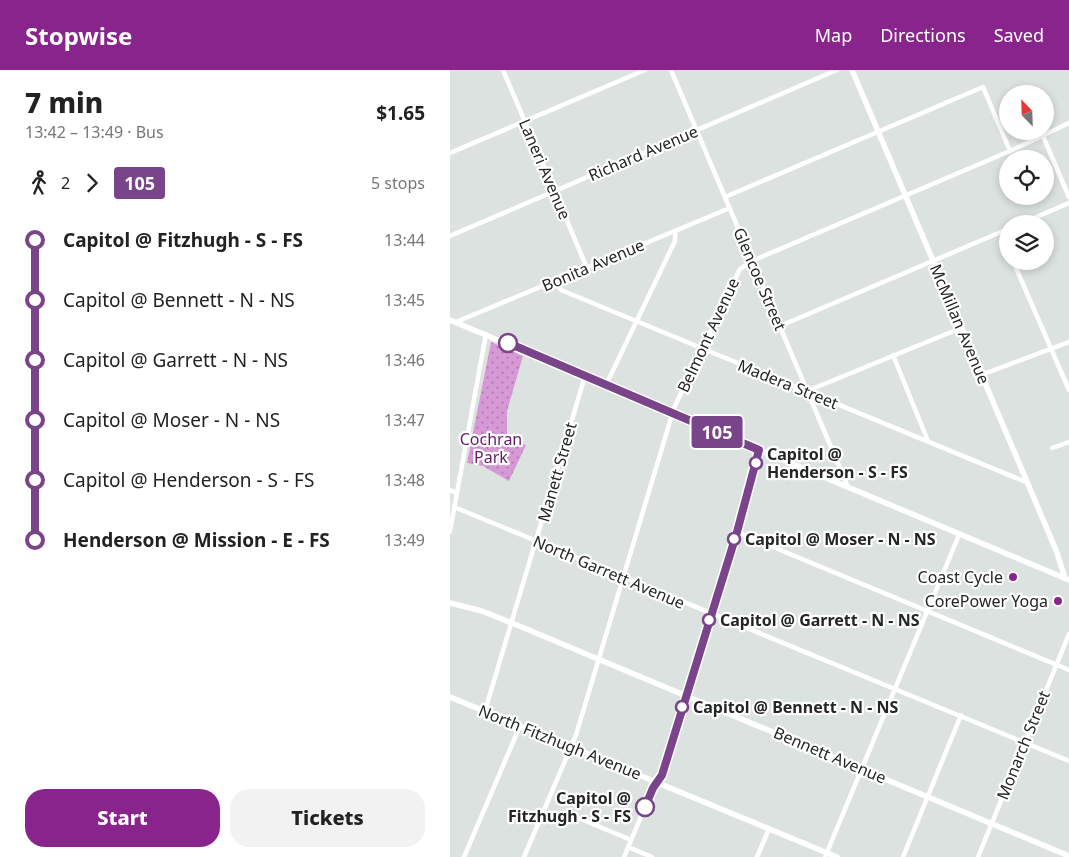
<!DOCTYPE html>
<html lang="en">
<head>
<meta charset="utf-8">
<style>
	:root { --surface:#fff; --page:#f2f2f2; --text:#222; --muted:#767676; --accent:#89248c }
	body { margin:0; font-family:"Noto Sans",sans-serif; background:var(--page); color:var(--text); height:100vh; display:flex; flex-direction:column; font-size:19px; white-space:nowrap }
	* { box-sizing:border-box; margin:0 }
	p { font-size:16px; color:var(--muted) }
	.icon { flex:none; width:28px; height:28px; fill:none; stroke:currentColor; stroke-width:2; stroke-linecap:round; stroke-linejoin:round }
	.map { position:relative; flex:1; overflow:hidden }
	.details { display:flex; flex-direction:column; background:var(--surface); width:450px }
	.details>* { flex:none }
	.badge { padding:0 10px; border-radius:4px; font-size:18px; line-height:32px }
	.needle { width:32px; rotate:337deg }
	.tools { position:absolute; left:549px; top:15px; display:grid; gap:10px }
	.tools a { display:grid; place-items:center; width:55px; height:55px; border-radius:50%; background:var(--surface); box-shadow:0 2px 8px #0003; font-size:25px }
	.map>.badge { position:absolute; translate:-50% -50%; box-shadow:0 0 0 2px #fff }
	.legs { display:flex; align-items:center; gap:8px; height:55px; padding:0 25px; font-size:16px }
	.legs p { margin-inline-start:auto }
	.headline { display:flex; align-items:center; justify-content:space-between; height:85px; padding:0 25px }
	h1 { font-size:28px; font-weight:800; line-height:38px }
	.button { display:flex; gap:10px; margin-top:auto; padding:10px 25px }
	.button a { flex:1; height:58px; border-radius:20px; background:var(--accent); color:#fff; font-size:20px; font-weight:800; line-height:58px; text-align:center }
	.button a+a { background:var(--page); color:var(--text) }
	ul { padding:0 25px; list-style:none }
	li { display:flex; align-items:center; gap:18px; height:60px; font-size:19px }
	li i { display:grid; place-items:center; width:8px; height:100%; margin:0 6px; background:currentColor }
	li i::after { content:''; width:12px; height:12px; margin:-6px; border:4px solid; border-radius:50%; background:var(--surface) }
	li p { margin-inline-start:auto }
	li:first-child i { background:linear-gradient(#0000 50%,currentColor 0) }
	li:last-child i { background:linear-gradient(currentColor 50%,#0000 0) }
	header { display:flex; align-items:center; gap:30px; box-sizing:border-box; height:70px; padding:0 25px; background:var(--accent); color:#fff }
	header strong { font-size:24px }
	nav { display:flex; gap:28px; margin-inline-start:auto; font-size:18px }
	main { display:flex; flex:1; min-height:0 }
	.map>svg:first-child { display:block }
	.grass { fill:url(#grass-dots) }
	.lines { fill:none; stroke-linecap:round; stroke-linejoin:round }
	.minor { stroke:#fff; stroke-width:4.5 }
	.tertiary { stroke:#fff; stroke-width:5.5 }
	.line-1-casing { stroke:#fff; stroke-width:11 }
	.line-1 { stroke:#794489; stroke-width:8 }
	.stop-1-dot { fill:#fff; stroke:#794489; stroke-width:2.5 }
	.poi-dot { fill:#89248c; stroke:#fff; stroke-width:2 }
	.labels { text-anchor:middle; stroke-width:4.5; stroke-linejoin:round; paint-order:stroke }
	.street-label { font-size:16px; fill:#232625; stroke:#fff }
	.park-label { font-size:16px; fill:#671a69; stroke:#fff }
	.stop-label { font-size:16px; font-weight:bold; fill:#232625; stroke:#fff; text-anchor:start }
	.poi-label { font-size:16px; fill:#232625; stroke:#fff; text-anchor:end }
</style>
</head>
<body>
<header>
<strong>Stopwise</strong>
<nav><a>Map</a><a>Directions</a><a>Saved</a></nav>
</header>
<main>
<section class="details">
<div class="headline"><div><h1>7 min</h1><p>13:42 – 13:49 · Bus</p></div><b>$1.65</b></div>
<div class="legs"><svg class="icon" aria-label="walk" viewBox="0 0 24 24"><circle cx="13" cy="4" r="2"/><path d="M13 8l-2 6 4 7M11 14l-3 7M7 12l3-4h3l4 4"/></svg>2<svg class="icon" aria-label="forward" viewBox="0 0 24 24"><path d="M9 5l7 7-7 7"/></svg><b class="badge" style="background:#794489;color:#fff">105</b><p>5 stops</p></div>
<ul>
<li><i style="color:#794489"></i><b>Capitol @ Fitzhugh - S - FS</b><p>13:44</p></li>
<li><i style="color:#794489"></i><span>Capitol @ Bennett - N - NS</span><p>13:45</p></li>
<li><i style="color:#794489"></i><span>Capitol @ Garrett - N - NS</span><p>13:46</p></li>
<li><i style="color:#794489"></i><span>Capitol @ Moser - N - NS</span><p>13:47</p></li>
<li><i style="color:#794489"></i><span>Capitol @ Henderson - S - FS</span><p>13:48</p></li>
<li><i style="color:#794489"></i><b>Henderson @ Mission - E - FS</b><p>13:49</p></li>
</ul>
<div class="button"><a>Start</a><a>Tickets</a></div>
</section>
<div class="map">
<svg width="619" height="787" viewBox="0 0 619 787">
	<defs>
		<pattern id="grass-dots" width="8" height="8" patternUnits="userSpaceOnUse" patternTransform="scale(1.25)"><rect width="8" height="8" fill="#d699d6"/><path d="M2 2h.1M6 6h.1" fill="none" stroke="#ad7dad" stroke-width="1.8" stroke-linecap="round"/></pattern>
	</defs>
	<rect width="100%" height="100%" fill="#dbe2df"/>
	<polygon class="grass" points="41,272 73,286 57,341 57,367 76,375 59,411 33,396 17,393"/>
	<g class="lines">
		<g class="minor">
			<polyline points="53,0 137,198"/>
			<polyline points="221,0 398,417"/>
			<polyline points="593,66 619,127"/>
			<polyline points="0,83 195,0"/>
			<polyline points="275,127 533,17 560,81"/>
			<polyline points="570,154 619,133"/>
			<polyline points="551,162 558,177"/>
			<polyline points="0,166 387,0"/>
			<polyline points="563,191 619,320"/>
			<polyline points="104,212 111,220 576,412"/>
			<polyline points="6,252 280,138"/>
			<polyline points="330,256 558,159"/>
			<polyline points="443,285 478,371"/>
			<polyline points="531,305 619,272"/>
			<polyline points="156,315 225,171 225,161"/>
			<polyline points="357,321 511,258"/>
			<polyline points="602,378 619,372"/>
			<polyline points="0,420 7,423"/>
			<polyline points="4,437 619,691"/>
			<polyline points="0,461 36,264"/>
			<polyline points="287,462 619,600"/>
			<polyline points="35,641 135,306"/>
			<polyline points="119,744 181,770"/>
			<polyline points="178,777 202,787"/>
			<polyline points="14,787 70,656"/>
			<polyline points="74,787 126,665 224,338 290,199 302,191 560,81 619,53"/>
			<polyline points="174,787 203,718 212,705 287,462 309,380"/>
			<polyline points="307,787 319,759"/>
			<polyline points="375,787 509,465"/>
			<polyline points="453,787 511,645"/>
			<polyline points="528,787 619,564"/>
		</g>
		<g class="tertiary">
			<polyline points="402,0 606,480 615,508"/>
			<polyline points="0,250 619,510"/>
			<polyline points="0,533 32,541 62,553 619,786"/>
			<polyline points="0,627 387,787"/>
		</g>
	</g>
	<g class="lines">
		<g class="line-1-casing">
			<polyline id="line-1" points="58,273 309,380 287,462 212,705 203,718 195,737"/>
		</g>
		<use href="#line-1" class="line-1"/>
	</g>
	<g class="stop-1-dot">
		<circle cx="58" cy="273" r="9"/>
		<circle cx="306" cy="393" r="6"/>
		<circle cx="284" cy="469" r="6"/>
		<circle cx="259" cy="550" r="6"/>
		<circle cx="232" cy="637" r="6"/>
		<circle cx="195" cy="737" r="9"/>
	</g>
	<g class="poi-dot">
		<circle cx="563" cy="507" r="5"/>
		<circle cx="608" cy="531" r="5"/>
	</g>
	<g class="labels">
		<g class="street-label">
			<text transform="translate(193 83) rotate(-23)" y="6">Richard Avenue</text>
			<text transform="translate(95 99) rotate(67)" y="6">Laneri Avenue</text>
			<text transform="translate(143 195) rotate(-23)" y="6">Bonita Avenue</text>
			<text transform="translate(310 209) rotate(67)" y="6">Glencoe Street</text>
			<text transform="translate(510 254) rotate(67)" y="6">McMillan Avenue</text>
			<text transform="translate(258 265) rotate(-65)" y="6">Belmont Avenue</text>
			<text transform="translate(338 314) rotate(22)" y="6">Madera Street</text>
			<text transform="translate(107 402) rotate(-74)" y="6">Manett Street</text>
			<text transform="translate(159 502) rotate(23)" y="6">North Garrett Avenue</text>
			<text transform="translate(110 672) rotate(22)" y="6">North Fitzhugh Avenue</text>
			<text transform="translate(573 675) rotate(-68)" y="6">Monarch Street</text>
			<text transform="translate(380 685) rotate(23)" y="6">Bennett Avenue</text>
		</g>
		<g class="park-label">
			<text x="41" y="375">Cochran<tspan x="41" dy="18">Park</tspan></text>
		</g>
		<g class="stop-label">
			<text x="317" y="390">Capitol @<tspan x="317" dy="18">Henderson - S - FS</tspan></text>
			<text x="295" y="475">Capitol @ Moser - N - NS</text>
			<text x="270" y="556">Capitol @ Garrett - N - NS</text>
			<text x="243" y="643">Capitol @ Bennett - N - NS</text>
			<text x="181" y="734" text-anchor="end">Capitol @<tspan x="181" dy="18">Fitzhugh - S - FS</tspan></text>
		</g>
		<g class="poi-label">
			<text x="553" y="513">Coast Cycle</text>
			<text x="598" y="537">CorePower Yoga</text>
		</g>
	</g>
</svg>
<div class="tools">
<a><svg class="needle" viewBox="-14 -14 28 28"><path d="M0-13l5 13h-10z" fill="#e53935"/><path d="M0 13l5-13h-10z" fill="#767676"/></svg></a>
<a><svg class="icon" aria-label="locate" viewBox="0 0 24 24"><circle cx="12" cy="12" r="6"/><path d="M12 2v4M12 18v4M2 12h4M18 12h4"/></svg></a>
<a><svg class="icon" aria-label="layers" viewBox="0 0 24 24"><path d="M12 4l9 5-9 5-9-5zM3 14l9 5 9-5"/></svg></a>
</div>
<b class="badge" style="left:267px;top:362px;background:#794489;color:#fff">105</b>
</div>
</main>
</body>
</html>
